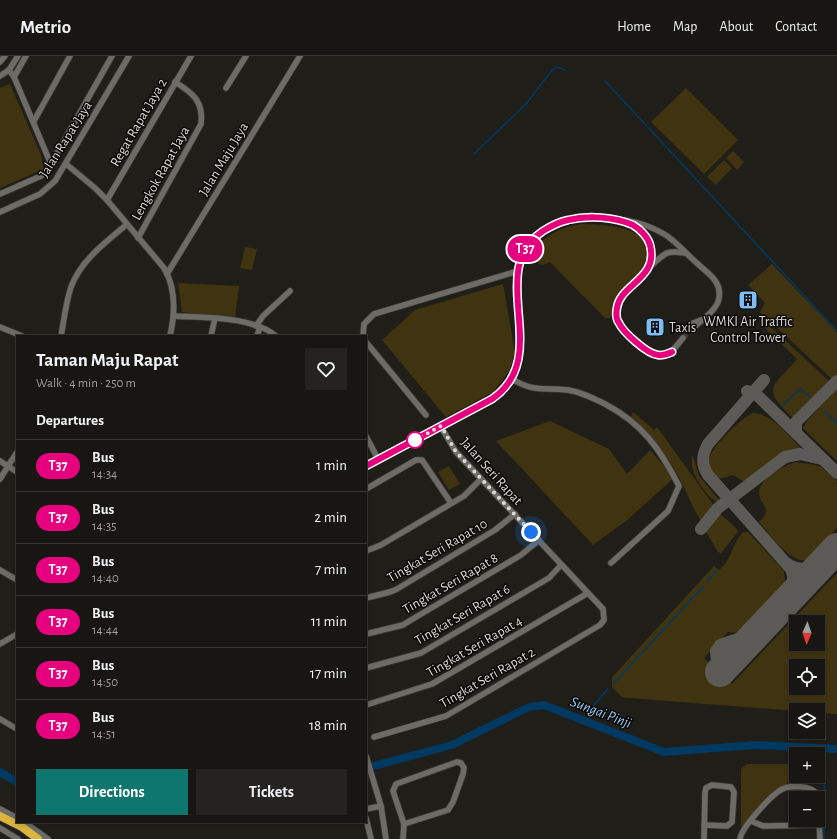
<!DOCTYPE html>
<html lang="en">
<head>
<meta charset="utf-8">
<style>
	:root { --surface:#171613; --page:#242321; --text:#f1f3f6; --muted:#9e9fa0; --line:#363533; --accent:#0f766e }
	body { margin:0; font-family:"Alegreya Sans",sans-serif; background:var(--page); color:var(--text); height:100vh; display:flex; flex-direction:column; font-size:15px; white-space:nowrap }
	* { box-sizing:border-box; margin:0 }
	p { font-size:13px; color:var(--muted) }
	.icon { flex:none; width:22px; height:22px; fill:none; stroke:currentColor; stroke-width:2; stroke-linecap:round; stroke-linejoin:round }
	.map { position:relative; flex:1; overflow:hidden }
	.drawer { position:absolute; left:16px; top:279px; width:351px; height:488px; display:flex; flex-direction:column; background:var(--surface); border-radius:0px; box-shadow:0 2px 6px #0003,0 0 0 1px var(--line) }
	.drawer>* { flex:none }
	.badge { padding:0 8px; border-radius:13px; font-size:14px; line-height:26px }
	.needle { width:26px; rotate:182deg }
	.tools { position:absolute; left:789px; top:559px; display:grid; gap:8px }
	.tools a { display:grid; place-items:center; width:36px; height:36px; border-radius:0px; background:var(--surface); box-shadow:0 2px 6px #0003,0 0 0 1px var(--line); font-size:20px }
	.you { position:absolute; width:20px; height:20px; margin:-10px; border:3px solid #fff; border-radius:50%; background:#1a73e8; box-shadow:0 0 0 6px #1a73e833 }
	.map>.badge { position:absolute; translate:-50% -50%; box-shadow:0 0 0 2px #fff }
	h2 { padding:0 20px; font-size:15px; line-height:36px }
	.round { display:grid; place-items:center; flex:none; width:42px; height:42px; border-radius:0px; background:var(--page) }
	.headline { display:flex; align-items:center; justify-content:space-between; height:68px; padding:0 20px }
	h1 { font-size:19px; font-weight:700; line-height:30px }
	.primary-button { display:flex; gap:8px; margin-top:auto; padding:8px 20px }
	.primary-button a { flex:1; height:46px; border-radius:0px; background:var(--accent); color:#fff; font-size:16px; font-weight:700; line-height:46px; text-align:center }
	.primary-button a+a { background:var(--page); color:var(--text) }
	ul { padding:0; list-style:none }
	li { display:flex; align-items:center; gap:12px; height:52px; padding:0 20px; border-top:1px solid var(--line) }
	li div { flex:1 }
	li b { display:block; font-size:15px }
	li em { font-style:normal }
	li .badge { min-width:44px; font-weight:700; text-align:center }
	header { display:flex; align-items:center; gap:24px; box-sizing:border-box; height:56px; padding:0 20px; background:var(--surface); border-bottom:1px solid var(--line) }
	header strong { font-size:19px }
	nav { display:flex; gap:22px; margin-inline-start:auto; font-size:14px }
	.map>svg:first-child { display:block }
	.green { fill:#403410; fill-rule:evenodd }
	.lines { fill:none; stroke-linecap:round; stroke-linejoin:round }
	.stream { stroke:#003962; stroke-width:1.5 }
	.river { stroke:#003962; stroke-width:8 }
	.taxiway { stroke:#5c5a56; stroke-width:12 }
	.runway { stroke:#5c5a56; stroke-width:30 }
	.minor-tunnel { stroke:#3b3a35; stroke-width:5.5; stroke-dasharray:5.5 3; stroke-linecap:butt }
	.minor-casing { stroke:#3b3a37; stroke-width:7 }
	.highway-casing { stroke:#3b3a37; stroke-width:10 }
	.minor { stroke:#6d6b66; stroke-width:5.5 }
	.highway { stroke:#dbb63d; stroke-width:8 }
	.line-casing { stroke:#fff; stroke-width:9 }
	.line { stroke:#e6007e; stroke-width:6 }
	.walk { stroke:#dad9d6; stroke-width:4; stroke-dasharray:0 7.2 }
	.stop-dot { fill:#fff; stroke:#e6007e; stroke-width:2 }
	.labels { text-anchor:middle; stroke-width:3; stroke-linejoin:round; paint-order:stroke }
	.street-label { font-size:14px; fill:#dad9d6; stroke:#090806 }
	.poi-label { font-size:14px; fill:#dad9d6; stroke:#090806 }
	.water-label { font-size:15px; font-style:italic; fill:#95c7f6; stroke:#090806 }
</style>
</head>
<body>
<header>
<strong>Metrio</strong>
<nav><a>Home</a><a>Map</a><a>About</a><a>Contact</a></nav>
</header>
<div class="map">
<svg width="837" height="783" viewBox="0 0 837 783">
	<rect width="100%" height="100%" fill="#1f1e19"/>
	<g class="green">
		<polygon points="10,28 41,99 44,113 0,132 0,32"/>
		<polygon points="686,32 738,84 704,118 651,66"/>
		<polygon points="733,95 744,106 737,114 726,102"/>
		<polygon points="724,104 732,112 716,129 707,121"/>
		<path d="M581,168c24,1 83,2 65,43 -5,10 -18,18 -25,27 -3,3 -7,9 -8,13 -1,4 1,8 -3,11h-5l-55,-56 -8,3 -8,-5 -3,-9c17,-16 27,-23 50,-27z"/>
		<polygon points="245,191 257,193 252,214 240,212"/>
		<polygon points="772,208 837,276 837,322 834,325 760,256 765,247 748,229"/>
		<polygon points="178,227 239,230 235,262 182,256"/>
		<polygon points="503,228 515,296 510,314 493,336 446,361 382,284 415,254"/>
		<path d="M760,267l7,1 5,4 59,55 -36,35h-2c-33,-31 -20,-31 4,-59z"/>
		<polygon points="837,333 837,405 803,372 807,365"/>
		<path d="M633,356l21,18 3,-3 57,79v3l-12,14c-11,-18 -18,-38 -29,-56 -12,-18 -26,-34 -42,-50z"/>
		<path d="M753,357c19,0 36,24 50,37 -23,0 -38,15 -52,32l-8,-1 -10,-6 -14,4c-5,-5 -10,-11 -10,-19 1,-12 33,-43 44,-47z"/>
		<polygon points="550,365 609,393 627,418 650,394 674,422 626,465 593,489 496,385"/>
		<path d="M693,399l6,21 20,24 -2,2c-11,-5 -31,-34 -24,-47z"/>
		<path d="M797,406l23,4 17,15v47l-30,33c-21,-1 -35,-25 -48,-39 16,-15 0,-16 0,-30 1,-14 26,-27 38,-30z"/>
		<polygon points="449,410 460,428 449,434 438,416"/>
		<polygon points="718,456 736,472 738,476 721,497 718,496 705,474"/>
		<path d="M743,476h5l36,39 1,14 -48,48 -9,-1 -24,26 28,26 105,-111v141l-19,-1v-3l-22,1 -167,-13 -7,-1 -10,-10v-10l4,-4 98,-107 5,4c13,-10 12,-25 24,-38zM796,566h22v22h-22zM796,610h22v22h-22z"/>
		<polygon points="747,708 788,708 788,727 779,732 741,772 741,713"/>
	</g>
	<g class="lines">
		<g class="stream">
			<polyline points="605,25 837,275"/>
			<polyline points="474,98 526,48 553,13 557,11 565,14"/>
			<polyline points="782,350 800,333 810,341"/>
			<polyline points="824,355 837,368"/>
			<polyline points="707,526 714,518 715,515"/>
			<polyline points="613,628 704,530"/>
			<polyline points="594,649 608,633"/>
			<polyline points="824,783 825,693"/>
		</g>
		<g class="river">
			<polyline points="366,712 452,689 529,651 544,649 664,696 755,689 837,693"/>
			<polyline points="0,716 17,726"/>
		</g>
		<g class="taxiway">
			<path d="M764,324l-56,64c-6,11 -7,20 0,31l83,94c5,11 2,21 -3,31"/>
			<polyline points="747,335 756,338 837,417"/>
			<polyline points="796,377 796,366 837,325"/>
			<polyline points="701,473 718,452 785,401 800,398 822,403"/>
			<path d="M786,507c15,10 27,6 40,-3"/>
			<polygon points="762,571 736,610 724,612 717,606 716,595 720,589 741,582"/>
		</g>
		<polyline class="runway" points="720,616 837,492"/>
		<polyline class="minor-tunnel" points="683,282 694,271"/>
		<g class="minor-casing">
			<g id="minor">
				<polyline points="0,6 5,0"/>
				<polyline points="9,14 14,21 50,106"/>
				<polyline points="0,20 9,14 18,0"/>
				<polyline points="14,21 26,0"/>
				<polyline points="226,32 246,0"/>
				<polyline points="34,65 70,0"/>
				<path d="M66,108l29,24 12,12 57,68c12,20 11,46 6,68"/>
				<polyline points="0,138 41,120 48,113 112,0"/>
				<polyline points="107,144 191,0"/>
				<polyline points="0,156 40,138 55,125 129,0"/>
				<path d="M628,167c22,11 25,21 21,44"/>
				<path d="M138,182l63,-114c3,-22 -8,-31 -26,-42"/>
				<polyline points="167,218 300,0"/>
				<path d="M175,260c29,2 77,0 101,20"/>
				<polyline points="691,268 701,264"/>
				<polyline points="256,270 263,260 290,235"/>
				<polyline points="0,271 22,280"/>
				<path d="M61,280c3,-16 5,-34 10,-49 10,-27 34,-44 55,-62"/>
				<polyline points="211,280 215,262"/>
				<polyline points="257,280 260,271"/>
				<polyline points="363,280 364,268 374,258 518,215"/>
				<path d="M683,282c-6,7 -11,16 -21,17 -13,2 -45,-26 -45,-39 -1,-6 0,-11 2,-15 6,-10 38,-43 48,-48 6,-2 11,-1 18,0"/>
				<polyline points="366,286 426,359"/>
				<path d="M512,323c23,14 32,8 56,11 13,2 25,8 37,14 38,20 55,45 74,82l-11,25 -57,52"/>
				<polyline points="366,380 378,403"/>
				<polyline points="0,405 17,416"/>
				<path d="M366,410l127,-67c59,-41 -5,-125 44,-164 32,-25 93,-21 127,-1 12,7 23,21 34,30 10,10 24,17 21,34 -1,11 -17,22 -25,29"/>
				<polyline points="0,423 17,396"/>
				<polyline points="366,433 416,404 422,404 451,447"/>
				<polyline points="366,495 381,489 464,440 481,423"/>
				<polyline points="0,514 17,524"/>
				<polyline points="366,542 390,536 397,533 495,474 515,458"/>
				<polyline points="366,578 403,569 411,564 521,499 539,484"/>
				<polyline points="0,588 17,578"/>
				<polyline points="366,612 421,597 549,522 561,509"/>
				<polyline points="366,649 432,628 588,537"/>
				<polyline points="0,663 17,673"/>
				<polyline points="374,681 446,660 600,569 604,564 603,553 456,396 441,371"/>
				<polyline points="366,700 381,750 386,783"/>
				<polyline points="0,753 17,762"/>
				<polyline points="366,753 381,750"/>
				<polyline points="366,762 371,783"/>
				<polyline points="751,765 763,770 820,769"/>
				<polyline points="24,766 48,783"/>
				<polyline points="0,772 18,783"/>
				<polyline points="403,783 404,768 393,735 396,728 457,706 461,707 464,712 463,718 453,746 448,754 404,768"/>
				<polyline points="704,783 705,736 706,732 712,729 731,731 734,736 732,766 727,770 704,769"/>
				<path d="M740,783c1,-11 29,-41 39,-48 9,-7 33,-6 39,4l2,44"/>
			</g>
		</g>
		<g class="highway-casing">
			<polyline id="highway" points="0,760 22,771 38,783"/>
		</g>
		<use href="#minor" class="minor"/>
		<use href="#highway" class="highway"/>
	</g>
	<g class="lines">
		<g class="line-casing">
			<path id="line" d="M366,410l126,-67c63,-43 -9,-128 51,-168 8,-5 16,-9 25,-11 20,-5 47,-3 65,5 7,4 15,12 17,20 9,34 -30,39 -33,63 -1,5 -1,11 2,15 4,9 28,31 39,32 5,1 9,-1 14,-3"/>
		</g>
		<use href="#line" class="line"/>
		<polyline class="walk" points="415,384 441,370 456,396 531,476"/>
	</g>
	<defs>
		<g id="building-square" transform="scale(1)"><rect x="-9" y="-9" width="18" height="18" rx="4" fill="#7dbef9" stroke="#090806"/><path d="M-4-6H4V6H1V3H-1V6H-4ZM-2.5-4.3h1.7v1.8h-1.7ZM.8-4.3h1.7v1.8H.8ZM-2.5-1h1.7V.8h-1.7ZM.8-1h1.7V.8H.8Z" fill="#111"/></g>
	</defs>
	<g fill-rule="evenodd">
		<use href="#building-square" x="748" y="244"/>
		<use href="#building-square" x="655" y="271"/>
	</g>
	<circle class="stop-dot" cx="415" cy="384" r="8"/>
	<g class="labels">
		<g class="street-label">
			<text transform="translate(138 66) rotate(-60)" y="5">Regat Rapat Jaya 2</text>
			<text transform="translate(65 83) rotate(-58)" y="5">Jalan Rapat Jaya</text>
			<text transform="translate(223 103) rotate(-59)" y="5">Jalan Maju Jaya</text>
			<text transform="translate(160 117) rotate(-61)" y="5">Lengkok Rapat Jaya</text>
			<text transform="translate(492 415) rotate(48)" y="5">Jalan Seri Rapat</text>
			<text transform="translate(437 494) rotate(-30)" y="5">Tingkat Seri Rapat 10</text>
			<text transform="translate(450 527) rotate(-30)" y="5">Tingkat Seri Rapat 8</text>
			<text transform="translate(462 558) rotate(-30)" y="5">Tingkat Seri Rapat 6</text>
			<text transform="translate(474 590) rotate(-30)" y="5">Tingkat Seri Rapat 4</text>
			<text transform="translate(487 621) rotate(-30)" y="5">Tingkat Seri Rapat 2</text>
		</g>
		<g class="poi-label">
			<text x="748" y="270">WMKI Air Traffic<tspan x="748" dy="16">Control Tower</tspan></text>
			<text x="669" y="276" text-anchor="start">Taxis</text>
		</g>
		<g class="water-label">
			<text transform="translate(601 656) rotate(21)" y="5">Sungai Pinji</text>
		</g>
	</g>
</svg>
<div class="tools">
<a><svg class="needle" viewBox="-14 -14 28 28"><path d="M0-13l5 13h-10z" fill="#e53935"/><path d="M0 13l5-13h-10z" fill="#9e9fa0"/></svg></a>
<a><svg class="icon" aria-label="locate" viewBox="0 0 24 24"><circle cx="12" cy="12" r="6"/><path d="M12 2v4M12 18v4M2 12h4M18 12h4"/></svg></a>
<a><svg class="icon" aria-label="layers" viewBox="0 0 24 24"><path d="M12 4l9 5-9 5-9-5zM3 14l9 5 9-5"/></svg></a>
<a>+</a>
<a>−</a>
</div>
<div class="you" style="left:531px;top:476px"></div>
<b class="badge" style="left:525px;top:193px;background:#e6007e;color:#fff">T37</b>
<section class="drawer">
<div class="headline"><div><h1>Taman Maju Rapat</h1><p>Walk · 4 min · 250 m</p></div><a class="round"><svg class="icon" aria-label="heart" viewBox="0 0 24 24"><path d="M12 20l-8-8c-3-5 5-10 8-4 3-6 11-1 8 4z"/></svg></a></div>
<h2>Departures</h2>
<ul>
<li><span class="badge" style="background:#e6007e;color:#fff">T37</span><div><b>Bus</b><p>14:34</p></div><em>1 min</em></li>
<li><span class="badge" style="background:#e6007e;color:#fff">T37</span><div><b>Bus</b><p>14:35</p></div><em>2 min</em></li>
<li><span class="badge" style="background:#e6007e;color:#fff">T37</span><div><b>Bus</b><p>14:40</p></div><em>7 min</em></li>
<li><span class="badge" style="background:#e6007e;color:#fff">T37</span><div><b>Bus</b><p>14:44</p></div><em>11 min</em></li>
<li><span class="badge" style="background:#e6007e;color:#fff">T37</span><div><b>Bus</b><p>14:50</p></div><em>17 min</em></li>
<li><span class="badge" style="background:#e6007e;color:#fff">T37</span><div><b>Bus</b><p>14:51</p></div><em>18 min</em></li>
</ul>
<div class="primary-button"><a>Directions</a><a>Tickets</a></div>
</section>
</div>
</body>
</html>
